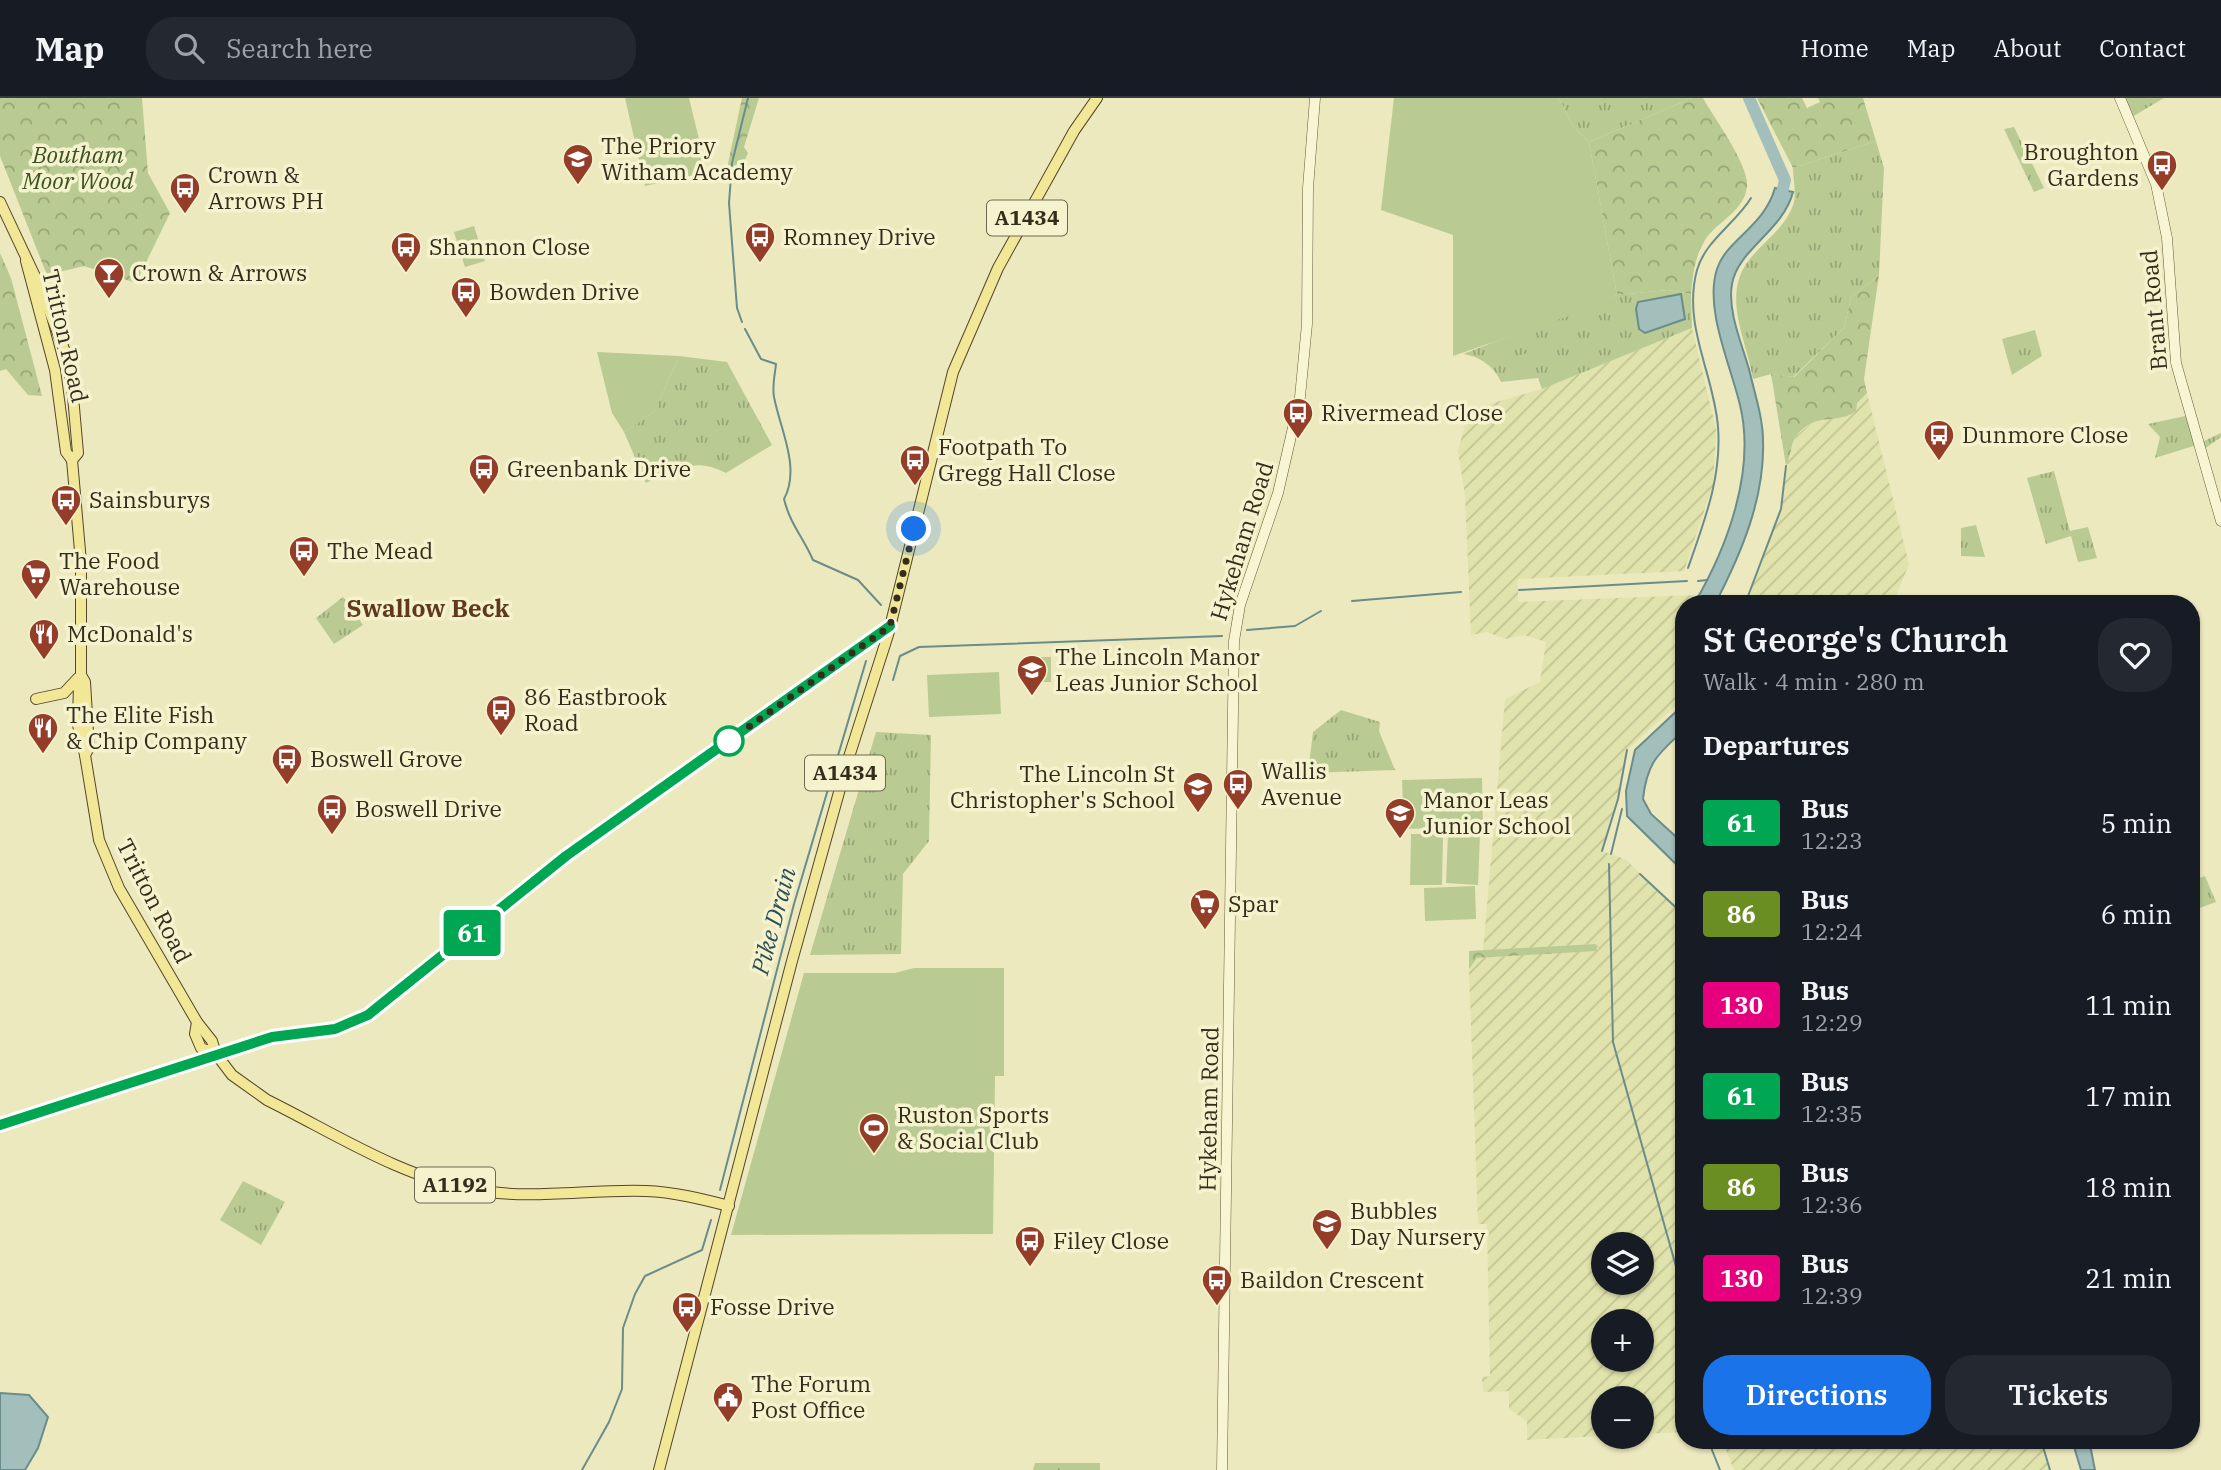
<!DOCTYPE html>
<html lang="en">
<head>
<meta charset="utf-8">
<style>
	:root { --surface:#171b24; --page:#242831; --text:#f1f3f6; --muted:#9ea1a6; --line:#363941; --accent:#1a73e8 }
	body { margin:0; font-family:"IBM Plex Serif",serif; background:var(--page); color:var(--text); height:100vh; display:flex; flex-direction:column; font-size:26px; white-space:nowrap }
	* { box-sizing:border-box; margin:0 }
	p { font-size:23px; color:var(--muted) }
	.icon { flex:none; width:38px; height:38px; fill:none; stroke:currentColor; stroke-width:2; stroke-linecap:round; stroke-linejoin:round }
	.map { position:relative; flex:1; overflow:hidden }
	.side { position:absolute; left:1675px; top:497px; width:525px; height:854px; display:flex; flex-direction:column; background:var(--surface); border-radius:28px; box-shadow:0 2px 5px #0004 }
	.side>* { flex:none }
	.badge { padding:0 14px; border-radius:5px; font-size:24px; line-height:46px }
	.buttons { position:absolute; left:1591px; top:1134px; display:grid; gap:14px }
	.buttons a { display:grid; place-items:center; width:63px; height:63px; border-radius:50%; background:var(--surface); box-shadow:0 2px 5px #0004; font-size:35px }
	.you { position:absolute; width:35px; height:35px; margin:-18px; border:5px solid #fff; border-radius:50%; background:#1a73e8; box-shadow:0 0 0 10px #1a73e833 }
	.map>.badge { position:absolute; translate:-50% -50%; box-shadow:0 0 0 4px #fff }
	h2 { padding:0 28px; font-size:26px; line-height:63px }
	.round { display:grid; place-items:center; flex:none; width:74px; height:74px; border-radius:28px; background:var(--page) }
	.summary { display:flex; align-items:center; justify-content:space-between; height:119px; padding:0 28px }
	h1 { font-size:33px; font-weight:600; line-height:52px }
	.button { display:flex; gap:14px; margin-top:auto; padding:14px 28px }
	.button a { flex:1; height:80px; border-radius:28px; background:var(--accent); color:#fff; font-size:28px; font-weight:600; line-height:80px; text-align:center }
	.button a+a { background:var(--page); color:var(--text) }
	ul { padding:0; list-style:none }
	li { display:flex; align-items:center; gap:21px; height:91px; padding:0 28px }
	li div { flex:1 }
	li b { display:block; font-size:26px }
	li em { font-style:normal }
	li .badge { min-width:77px; font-weight:700; text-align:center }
	header { display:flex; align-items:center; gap:42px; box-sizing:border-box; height:98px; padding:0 35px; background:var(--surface); border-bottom:2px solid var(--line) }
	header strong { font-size:33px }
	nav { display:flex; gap:38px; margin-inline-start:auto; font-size:24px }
	.search { width:490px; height:63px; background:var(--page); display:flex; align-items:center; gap:18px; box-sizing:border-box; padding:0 24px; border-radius:28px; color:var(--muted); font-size:26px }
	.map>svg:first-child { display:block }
	.farmland { fill:url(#farmland-furrows); fill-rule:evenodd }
	.grass { fill:url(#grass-tufts) }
	.forest { fill:url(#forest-crowns) }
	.garden { fill:#b9cb93 }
	.water { fill:#a2bfbc; stroke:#6a8c8b; stroke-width:2 }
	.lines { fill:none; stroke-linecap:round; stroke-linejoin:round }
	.stream { stroke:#6a8c8b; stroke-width:2 }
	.river { stroke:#a2bfbc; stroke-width:12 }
	.secondary-casing { stroke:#675a3b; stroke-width:11 }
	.primary-casing { stroke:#53462c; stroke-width:12 }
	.secondary { stroke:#f8f5d2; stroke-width:10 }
	.primary { stroke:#f1e796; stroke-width:10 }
	.line-casing { stroke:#fff; stroke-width:16 }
	.line { stroke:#00a651; stroke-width:10 }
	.walk { stroke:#352d1c; stroke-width:7; stroke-dasharray:0 12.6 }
	.stop-dot { fill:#fff; stroke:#00a651; stroke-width:3.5 }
	.labels { text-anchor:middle; stroke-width:7; stroke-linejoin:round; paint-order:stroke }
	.shield { fill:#f5f2ce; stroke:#6f6851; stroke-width:2 }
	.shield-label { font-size:21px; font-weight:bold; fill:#352d1c }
	.poi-label { font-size:23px; fill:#352d1c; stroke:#f5f2ce; text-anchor:start }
	.park-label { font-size:23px; font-style:italic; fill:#3c5123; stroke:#f5f2ce }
	.street-label { font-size:23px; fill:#352d1c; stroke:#f5f2ce }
	.neighbourhood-label { font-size:24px; font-weight:bold; fill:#61391c; stroke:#f5f2ce }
	.water-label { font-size:24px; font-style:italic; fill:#2b4f55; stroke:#f5f2ce }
</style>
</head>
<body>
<header>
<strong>Map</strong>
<div class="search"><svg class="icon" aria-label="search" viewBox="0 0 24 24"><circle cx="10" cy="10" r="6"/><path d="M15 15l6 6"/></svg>Search here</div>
<nav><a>Home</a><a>Map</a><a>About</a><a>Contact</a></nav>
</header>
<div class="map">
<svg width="2221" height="1372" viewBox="0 0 2221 1372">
	<defs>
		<pattern id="farmland-furrows" width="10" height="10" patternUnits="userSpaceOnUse" patternTransform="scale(1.75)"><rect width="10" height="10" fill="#e0e3ac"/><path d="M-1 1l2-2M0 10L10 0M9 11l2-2" fill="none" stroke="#c1c393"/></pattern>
		<pattern id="grass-tufts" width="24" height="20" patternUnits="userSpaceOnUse" patternTransform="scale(1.75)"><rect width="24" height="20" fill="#b9cb93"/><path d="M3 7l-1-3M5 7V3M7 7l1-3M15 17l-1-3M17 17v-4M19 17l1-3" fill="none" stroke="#97a577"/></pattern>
		<pattern id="forest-crowns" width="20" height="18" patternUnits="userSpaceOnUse" patternTransform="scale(1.75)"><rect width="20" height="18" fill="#b9cb93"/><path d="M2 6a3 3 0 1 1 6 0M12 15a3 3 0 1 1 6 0" fill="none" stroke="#97a577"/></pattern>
	</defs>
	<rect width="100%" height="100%" fill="#ede9bf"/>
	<g class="farmland">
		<path d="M1692,230l24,101 -1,24 -2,32 -29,86 -166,8v23l176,-7 -5,9h-5l-1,10 -8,24 3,28 5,12v21l-56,51 -9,49 -16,52 23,8 58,56v517l-41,2v-36h-39v38l-76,4v-19l-18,-12v-18l-26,1 -1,-15 8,-1 -3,-152h-9l-9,-255 8,-11 122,-9 -5,-5 -111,7 22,-252 35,-17 6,-40 -22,-7 -19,4 -18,-7 -16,3 -6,-139 -7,-45 11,-41 73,-21zM1603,1146h39v39h-39zM1603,1223h39v39h-39z"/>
		<polygon points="1867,295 1909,466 1893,506 1745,506 1781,411 1786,368 1796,338 1814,322 1839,318"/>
		<polygon points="1722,1342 2041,1342 2050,1372 1734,1372"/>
	</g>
	<g class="grass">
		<polygon points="1559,0 1692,0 1589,44 1572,27"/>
		<polygon points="2126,0 2164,0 2132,19"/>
		<polygon points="2014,29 2044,90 2034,94 2004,31"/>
		<path d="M1876,43l8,27 -5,107 -28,22 -7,31 -51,49 -22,-3 -18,5c-5,-31 -24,-69 -14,-100 9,-30 44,-44 54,-74 4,-10 0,-26 0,-37z"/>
		<path d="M1668,192l23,4 1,34 -150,61 -4,-11 -37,4c-6,-15 -22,-26 -38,-28l154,-59z"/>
		<polygon points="2035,232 2042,258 2012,277 2002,241"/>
		<path d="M679,258l48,6 45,83 -46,28c-32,-17 -50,-3 -80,10l-22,-51 31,-21z"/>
		<polygon points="2190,317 2200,345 2221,335 2221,339 2203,352 2200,346 2155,360 2160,339 2148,326"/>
		<polygon points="2054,373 2070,433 2088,429 2097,460 2078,464 2071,438 2046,446 2027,380"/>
		<polygon points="1976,427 1985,459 1961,458 1961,430"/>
		<polygon points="343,499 363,527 334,546 316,520"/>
		<polygon points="1341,612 1380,624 1379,633 1395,672 1308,675 1313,634"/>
		<polygon points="876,634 931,637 929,743 903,776 901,856 810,857"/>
		<polygon points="2205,778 2216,804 2191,813 2191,783"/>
		<polygon points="243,1083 285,1104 261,1147 220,1122"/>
		<polygon points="1035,1365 1100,1365 1100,1372 1033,1372"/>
	</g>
	<g class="forest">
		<polygon points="0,0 142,0 148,75 170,115 136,185 84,168 47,177 0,58"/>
		<polygon points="742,0 759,0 744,49 748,55 739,76 726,75"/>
		<path d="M1692,0h11c11,20 46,67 44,88 -2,24 -27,34 -40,51 -12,18 -14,36 -16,57l-23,-4 -51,5 -28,-153z"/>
		<polygon points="1757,0 1802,0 1807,10 1820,4 1818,0 1863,0 1876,43 1793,70"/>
		<polygon points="0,155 11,180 42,298 28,297 6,271 0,273"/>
		<path d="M1879,177l-15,104 3,14 -10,10 -1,8c-17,14 -40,0 -59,24 -6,7 -6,21 -11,31l-15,-92 23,3 50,-49 7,-31z"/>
		<polygon points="1595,846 1598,848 1596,853 1477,860 1469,871 1469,853"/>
	</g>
	<g class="garden">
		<polygon points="625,0 689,0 707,74 645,88"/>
		<polygon points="1394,0 1559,0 1572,27 1589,44 1617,197 1569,218 1453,258 1453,137 1381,112"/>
		<polygon points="474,128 485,163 465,169 454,134"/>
		<polygon points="597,254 679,258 655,313 624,334 612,315"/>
		<polygon points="1530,254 1534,267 1513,274 1508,261"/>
		<polygon points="1038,559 1051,559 1051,584 1039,584"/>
		<polygon points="999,574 1001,616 929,619 927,577"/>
		<polygon points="1482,680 1483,729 1404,731 1402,682"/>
		<polygon points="1448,735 1480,736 1478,787 1446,785"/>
		<polygon points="1411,736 1443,736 1442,787 1410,787"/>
		<polygon points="1475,788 1476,821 1425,823 1424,790"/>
		<polygon points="914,870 1004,870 1004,978 995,978 993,1136 731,1137 804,875 895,875"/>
	</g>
	<g class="water">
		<path d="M1775,90l18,4c-10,39 -55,57 -61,92 -5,28 11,62 18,89 5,22 13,45 13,68 2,57 -22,113 -48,163h-21c33,-56 62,-133 46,-199 -9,-39 -36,-96 -23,-136 9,-29 47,-42 58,-81z"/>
		<polygon points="1681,196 1685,221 1645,235 1639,231 1636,211 1638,204"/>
		<path d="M1683,607v26c-25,23 -36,31 -40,68l8,15 32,29v28l-56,-55 -1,-25 9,-41z"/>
		<polygon points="0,1295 29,1297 48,1319 38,1350 25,1372 0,1372"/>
		<polygon points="2072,1342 2089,1342 2095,1372 2081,1372"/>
	</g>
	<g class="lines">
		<g class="stream">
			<polyline points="742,224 737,210 729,105 732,65 748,0"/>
			<path d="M745,231l16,30 15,5c-1,10 -4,22 -2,33 6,32 27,71 10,102 6,25 19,38 29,61l45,20 23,25"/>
			<path d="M1688,470c16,-46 34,-91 30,-141 -4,-53 -36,-102 -21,-157 8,-29 39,-47 54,-72"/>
			<polyline points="1698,483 1707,482"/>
			<polyline points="1519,492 1687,483"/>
			<polyline points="1352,503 1461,494"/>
			<polyline points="1745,506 1781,411 1786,368"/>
			<polyline points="1247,532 1295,528 1321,513"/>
			<polyline points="893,582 900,558 919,549 1222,538"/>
			<polyline points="1684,672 1678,695 1684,712"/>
			<polyline points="1602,753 1618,701 1627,652"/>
			<polyline points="1611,756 1622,711"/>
			<polyline points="1609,766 1613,944 1684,1197"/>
			<polyline points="1640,776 1684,817"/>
			<polyline points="720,1092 794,806 866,563"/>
			<polyline points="1708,1342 1720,1372"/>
			<polyline points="2041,1342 2050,1372"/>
			<polyline points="582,1372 609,1324 622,1291 623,1230 635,1196 645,1178 702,1152 711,1122"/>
		</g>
		<polyline class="river" points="1749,0 1785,82 1779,108"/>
		<g class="secondary-casing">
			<g id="secondary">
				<polyline points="2120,0 2156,86 2167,140 2176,265 2221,423"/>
				<polyline points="0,1027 272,939 335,931 368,917 566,758 890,528"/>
				<polyline points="1222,1372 1234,543 1240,507 1278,395 1300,299 1307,226 1308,90 1315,0"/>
			</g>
		</g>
		<g class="primary-casing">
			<g id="primary">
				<polyline points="0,104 41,191 64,251 72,287 78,355 72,362"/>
				<path d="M26,163l29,109 11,82 6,8 9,102v113l4,7 4,66 -4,7 14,85 20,48 78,134 15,19 4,13 16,21 35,25c67,33 135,78 209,90 56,10 113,-1 170,1 28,1 56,8 83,15"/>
				<polyline points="79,584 78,627 85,657"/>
				<polyline points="36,601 64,595 78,580"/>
				<polyline points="197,924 195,936 201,950 216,956"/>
				<polyline points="659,1372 792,863 848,662 888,537 953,274 998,170 1074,33 1097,0"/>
			</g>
		</g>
		<use href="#secondary" class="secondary"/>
		<use href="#primary" class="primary"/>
	</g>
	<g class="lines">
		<g class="line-casing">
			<polyline id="line" points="0,1027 272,939 335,931 368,917 566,758 890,528"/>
		</g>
		<use href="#line" class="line"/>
		<polyline class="walk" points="729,643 890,528 914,431"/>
	</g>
	<defs>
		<g id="school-pin" transform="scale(1.575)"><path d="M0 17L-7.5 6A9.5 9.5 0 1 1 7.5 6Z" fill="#943d28" stroke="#f5f2ce"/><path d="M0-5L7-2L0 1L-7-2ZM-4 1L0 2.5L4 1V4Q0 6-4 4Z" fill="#fff"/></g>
		<g id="bus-pin" transform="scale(1.575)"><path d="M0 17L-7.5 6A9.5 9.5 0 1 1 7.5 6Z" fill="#943d28" stroke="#f5f2ce"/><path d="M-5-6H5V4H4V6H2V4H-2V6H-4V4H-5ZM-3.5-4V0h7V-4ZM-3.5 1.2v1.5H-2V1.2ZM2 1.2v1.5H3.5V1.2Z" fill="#fff"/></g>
		<g id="bar-pin" transform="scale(1.575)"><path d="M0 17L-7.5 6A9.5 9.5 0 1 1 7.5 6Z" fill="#943d28" stroke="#f5f2ce"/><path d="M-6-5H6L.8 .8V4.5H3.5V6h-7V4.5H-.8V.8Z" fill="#fff"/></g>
		<g id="supermarket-pin" transform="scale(1.575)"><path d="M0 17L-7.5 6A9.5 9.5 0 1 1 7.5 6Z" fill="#943d28" stroke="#f5f2ce"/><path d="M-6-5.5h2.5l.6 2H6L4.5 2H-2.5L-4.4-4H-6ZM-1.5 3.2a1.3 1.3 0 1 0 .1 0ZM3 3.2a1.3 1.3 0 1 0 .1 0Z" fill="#fff"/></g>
		<g id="restaurant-pin" transform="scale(1.575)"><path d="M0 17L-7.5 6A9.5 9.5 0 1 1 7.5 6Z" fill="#943d28" stroke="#f5f2ce"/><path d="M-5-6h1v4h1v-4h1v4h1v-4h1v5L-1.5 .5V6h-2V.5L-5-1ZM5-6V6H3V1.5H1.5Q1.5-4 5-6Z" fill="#fff"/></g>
		<g id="stadium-pin" transform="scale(1.575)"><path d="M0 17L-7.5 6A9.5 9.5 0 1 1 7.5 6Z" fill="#943d28" stroke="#f5f2ce"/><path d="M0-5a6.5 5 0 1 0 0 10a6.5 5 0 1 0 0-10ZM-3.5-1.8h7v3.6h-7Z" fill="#fff"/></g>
		<g id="civic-pin" transform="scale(1.575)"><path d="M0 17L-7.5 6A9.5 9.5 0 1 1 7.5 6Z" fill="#943d28" stroke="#f5f2ce"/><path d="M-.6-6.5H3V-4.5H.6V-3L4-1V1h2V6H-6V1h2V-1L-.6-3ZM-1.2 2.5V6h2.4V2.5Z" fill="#fff"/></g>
	</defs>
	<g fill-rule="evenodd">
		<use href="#school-pin" x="578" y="61"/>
		<use href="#bus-pin" x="2162" y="67"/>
		<use href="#bus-pin" x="185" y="90"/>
		<use href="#bus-pin" x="760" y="139"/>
		<use href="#bus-pin" x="406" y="149"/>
		<use href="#bar-pin" x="109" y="175"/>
		<use href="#bus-pin" x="466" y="194"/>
		<use href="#bus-pin" x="1298" y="315"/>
		<use href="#bus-pin" x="1939" y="337"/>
		<use href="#bus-pin" x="915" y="362"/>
		<use href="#bus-pin" x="484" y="371"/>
		<use href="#bus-pin" x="66" y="402"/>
		<use href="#bus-pin" x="304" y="453"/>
		<use href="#supermarket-pin" x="36" y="476"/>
		<use href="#restaurant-pin" x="44" y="536"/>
		<use href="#school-pin" x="1032" y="572"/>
		<use href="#bus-pin" x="501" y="612"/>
		<use href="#restaurant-pin" x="43" y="630"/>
		<use href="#bus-pin" x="287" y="661"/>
		<use href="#bus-pin" x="1238" y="686"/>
		<use href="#school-pin" x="1198" y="689"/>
		<use href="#bus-pin" x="332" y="711"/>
		<use href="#school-pin" x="1400" y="715"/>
		<use href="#supermarket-pin" x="1205" y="806"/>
		<use href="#stadium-pin" x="874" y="1030"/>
		<use href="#school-pin" x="1327" y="1126"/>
		<use href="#bus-pin" x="1030" y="1143"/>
		<use href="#bus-pin" x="1217" y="1182"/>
		<use href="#bus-pin" x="687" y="1209"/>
		<use href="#civic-pin" x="728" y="1299"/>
	</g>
	<circle class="stop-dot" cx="729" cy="643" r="14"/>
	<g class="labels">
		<g class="shield">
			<rect x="987" y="102.5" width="80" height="35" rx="5"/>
			<rect x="805" y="657.5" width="80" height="35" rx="5"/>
			<rect x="415" y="1069.5" width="80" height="35" rx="5"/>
		</g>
		<g class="shield-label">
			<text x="1027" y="127">A1434</text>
			<text x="845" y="682">A1434</text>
			<text x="455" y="1094">A1192</text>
		</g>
		<g class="poi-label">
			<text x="601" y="56">The Priory<tspan x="601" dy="26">Witham Academy</tspan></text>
			<text x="2139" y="62" text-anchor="end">Broughton<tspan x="2139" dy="26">Gardens</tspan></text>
			<text x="208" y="85">Crown &amp;<tspan x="208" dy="26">Arrows PH</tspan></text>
			<text x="783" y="147">Romney Drive</text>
			<text x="429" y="157">Shannon Close</text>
			<text x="132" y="183">Crown &amp; Arrows</text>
			<text x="489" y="202">Bowden Drive</text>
			<text x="1321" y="323">Rivermead Close</text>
			<text x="1962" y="345">Dunmore Close</text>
			<text x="938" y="357">Footpath To<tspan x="938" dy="26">Gregg Hall Close</tspan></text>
			<text x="507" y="379">Greenbank Drive</text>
			<text x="89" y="410">Sainsburys</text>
			<text x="327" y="461">The Mead</text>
			<text x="59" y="471">The Food<tspan x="59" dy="26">Warehouse</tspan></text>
			<text x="67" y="544">McDonald's</text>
			<text x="1055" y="567">The Lincoln Manor<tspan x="1055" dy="26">Leas Junior School</tspan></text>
			<text x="524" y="607">86 Eastbrook<tspan x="524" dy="26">Road</tspan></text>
			<text x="66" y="625">The Elite Fish<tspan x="66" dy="26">&amp; Chip Company</tspan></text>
			<text x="310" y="669">Boswell Grove</text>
			<text x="1261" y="681">Wallis<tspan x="1261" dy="26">Avenue</tspan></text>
			<text x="1175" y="684" text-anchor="end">The Lincoln St<tspan x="1175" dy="26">Christopher's School</tspan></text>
			<text x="1423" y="710">Manor Leas<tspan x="1423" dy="26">Junior School</tspan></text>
			<text x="355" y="719">Boswell Drive</text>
			<text x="1228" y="814">Spar</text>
			<text x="897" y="1025">Ruston Sports<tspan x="897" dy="26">&amp; Social Club</tspan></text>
			<text x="1350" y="1121">Bubbles<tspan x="1350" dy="26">Day Nursery</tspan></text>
			<text x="1053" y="1151">Filey Close</text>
			<text x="1240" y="1190">Baildon Crescent</text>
			<text x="710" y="1217">Fosse Drive</text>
			<text x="751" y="1294">The Forum<tspan x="751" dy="26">Post Office</tspan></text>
		</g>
		<g class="park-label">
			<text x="78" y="65">Boutham<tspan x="78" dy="26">Moor Wood</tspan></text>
		</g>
		<g class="street-label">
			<text transform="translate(2154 212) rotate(-95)" y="8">Brant Road</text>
			<text transform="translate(65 238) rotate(77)" y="8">Tritton Road</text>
			<text transform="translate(1242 443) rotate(-73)" y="8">Hykeham Road</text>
			<text transform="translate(154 803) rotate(63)" y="8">Tritton Road</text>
			<text transform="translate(1209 1011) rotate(-89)" y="8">Hykeham Road</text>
		</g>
		<g class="neighbourhood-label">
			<text x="428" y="519">Swallow Beck</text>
		</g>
		<g class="water-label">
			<text transform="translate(774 823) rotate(-75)" y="8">Pike Drain</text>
		</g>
	</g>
</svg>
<div class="buttons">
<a><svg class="icon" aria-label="layers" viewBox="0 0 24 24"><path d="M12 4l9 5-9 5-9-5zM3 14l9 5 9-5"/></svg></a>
<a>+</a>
<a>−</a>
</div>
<div class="you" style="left:914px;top:431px"></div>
<b class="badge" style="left:472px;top:835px;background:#00a651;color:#fff">61</b>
<section class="side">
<div class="summary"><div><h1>St George's Church</h1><p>Walk · 4 min · 280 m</p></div><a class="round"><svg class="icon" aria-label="heart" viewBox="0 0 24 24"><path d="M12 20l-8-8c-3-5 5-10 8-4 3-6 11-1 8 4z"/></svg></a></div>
<h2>Departures</h2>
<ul>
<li><span class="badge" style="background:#00a651;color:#fff">61</span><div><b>Bus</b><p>12:23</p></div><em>5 min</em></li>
<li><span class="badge" style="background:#6b8e23;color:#fff">86</span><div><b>Bus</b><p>12:24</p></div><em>6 min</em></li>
<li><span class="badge" style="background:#e6007e;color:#fff">130</span><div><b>Bus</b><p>12:29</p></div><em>11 min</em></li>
<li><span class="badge" style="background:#00a651;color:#fff">61</span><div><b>Bus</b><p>12:35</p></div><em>17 min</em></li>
<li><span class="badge" style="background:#6b8e23;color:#fff">86</span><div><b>Bus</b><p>12:36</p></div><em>18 min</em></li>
<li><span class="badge" style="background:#e6007e;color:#fff">130</span><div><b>Bus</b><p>12:39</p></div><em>21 min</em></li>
</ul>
<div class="button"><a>Directions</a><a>Tickets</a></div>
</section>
</div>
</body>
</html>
